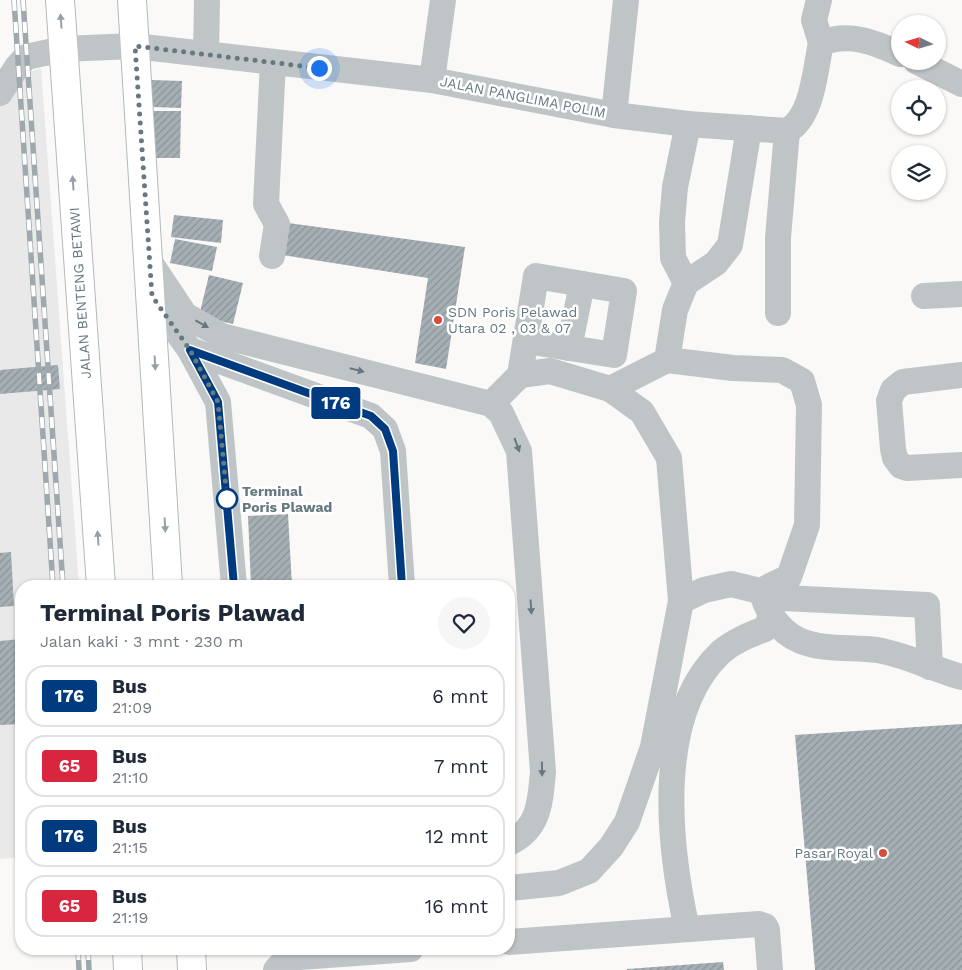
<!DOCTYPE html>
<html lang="id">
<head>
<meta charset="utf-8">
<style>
	:root { --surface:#fff; --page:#f6f6f7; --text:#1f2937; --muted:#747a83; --line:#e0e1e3 }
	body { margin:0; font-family:"Work Sans",sans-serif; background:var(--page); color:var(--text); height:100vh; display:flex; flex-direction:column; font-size:19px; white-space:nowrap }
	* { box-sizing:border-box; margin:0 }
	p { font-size:16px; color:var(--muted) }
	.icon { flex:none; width:28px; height:28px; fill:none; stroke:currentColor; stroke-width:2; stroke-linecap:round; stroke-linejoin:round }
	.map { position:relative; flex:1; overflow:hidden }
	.details { position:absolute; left:15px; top:580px; width:500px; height:375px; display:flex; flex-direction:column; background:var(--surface); border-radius:20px; box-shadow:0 1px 4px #0004 }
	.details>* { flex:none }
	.badge { padding:0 10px; border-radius:4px; font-size:18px; line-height:32px }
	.needle { width:32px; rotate:275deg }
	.tools { position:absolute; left:891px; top:15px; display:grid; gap:10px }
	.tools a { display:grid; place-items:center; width:55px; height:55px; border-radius:50%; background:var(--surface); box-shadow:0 1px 4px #0004; font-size:25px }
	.you { position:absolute; width:25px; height:25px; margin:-12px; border:4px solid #fff; border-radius:50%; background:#1a73e8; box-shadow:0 0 0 8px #1a73e833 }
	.map>.badge { position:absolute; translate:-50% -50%; box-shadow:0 0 0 2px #fff }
	.round { display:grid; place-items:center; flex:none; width:52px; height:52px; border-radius:26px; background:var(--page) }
	.summary { display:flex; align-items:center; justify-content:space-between; height:85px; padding:0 25px }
	h1 { font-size:24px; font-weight:700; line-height:38px }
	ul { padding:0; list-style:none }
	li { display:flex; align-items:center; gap:15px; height:62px; margin:0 10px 8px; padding:0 15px; border:2px solid var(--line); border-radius:20px }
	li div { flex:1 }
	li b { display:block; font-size:19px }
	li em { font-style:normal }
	li .badge { min-width:55px; font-weight:700; text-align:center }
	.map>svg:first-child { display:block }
	.built { fill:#e8e9e8 }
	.building { fill:url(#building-hatch) }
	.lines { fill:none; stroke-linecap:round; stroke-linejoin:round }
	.major-casing { stroke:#b3b9bc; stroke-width:30 }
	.minor { stroke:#bfc5c7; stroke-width:26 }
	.major { stroke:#fff; stroke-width:28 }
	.rail-casing { stroke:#9fa8ac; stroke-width:5.5 }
	.rail { stroke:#fff; stroke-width:4; stroke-dasharray:11; stroke-linecap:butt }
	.oneway { fill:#94a1a6 }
	.oneway2 { fill:#667980 }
	.line-casing { stroke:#fff; stroke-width:11 }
	.line { stroke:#003b80; stroke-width:8 }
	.walk { stroke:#667980; stroke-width:5; stroke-dasharray:0 9 }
	.poi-dot { fill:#d64b3b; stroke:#fff; stroke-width:2 }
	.stop-dot { fill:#fff; stroke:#003b80; stroke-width:2.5 }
	.labels { text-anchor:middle; stroke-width:5; stroke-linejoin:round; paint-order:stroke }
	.street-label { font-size:14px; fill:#667980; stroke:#fff }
	.poi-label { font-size:14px; fill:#667980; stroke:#fff; text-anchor:start }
	.stop-label { font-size:14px; font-weight:bold; fill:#667980; stroke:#fff; text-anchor:start }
</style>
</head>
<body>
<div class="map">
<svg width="962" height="970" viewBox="0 0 962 970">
	<defs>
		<pattern id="building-hatch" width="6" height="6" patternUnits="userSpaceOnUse" patternTransform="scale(1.25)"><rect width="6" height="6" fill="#a6b0b4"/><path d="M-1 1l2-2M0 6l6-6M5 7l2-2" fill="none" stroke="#8b9498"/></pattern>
	</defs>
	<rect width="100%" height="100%" fill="#faf9f8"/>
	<polygon class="built" points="41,68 79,586 21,586 21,857 0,859 0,105 25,74"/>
	<g class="building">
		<polygon points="152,80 182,81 181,108 152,107"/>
		<polygon points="153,111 181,111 180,158 152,158"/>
		<polygon points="174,215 223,220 221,243 171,237"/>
		<polygon points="281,222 465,247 446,369 415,363 428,278 276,254"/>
		<polygon points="175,239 217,247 212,271 170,263"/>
		<polygon points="209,275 243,283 233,324 199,316"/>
		<polygon points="58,365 60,389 0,394 0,370"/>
		<polygon points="288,514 292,586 251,586 248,516"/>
		<polygon points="11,552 14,606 0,607 0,553"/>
		<polygon points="21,639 21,724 0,725 0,641"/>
		<polygon points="962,724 962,970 815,970 795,735"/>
		<polygon points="723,962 724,970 627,970 627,969"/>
	</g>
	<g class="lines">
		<g class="major-casing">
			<g id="major">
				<polyline points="60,0 101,586"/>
				<polyline points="132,0 168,586"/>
				<polyline points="127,949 128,970"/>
				<polyline points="191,949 192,970"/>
			</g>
		</g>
		<g class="minor">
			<polyline points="819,0 814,20 821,43"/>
			<polyline points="206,54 207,0"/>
			<polyline points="916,61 962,84"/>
			<polyline points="432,80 443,0"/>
			<path d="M0,93l17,-26 9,-10 37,-8 72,-3 297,34 182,35 74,9 99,7c26,-14 28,-61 34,-88 28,-11 53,-1 79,11"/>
			<polyline points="614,115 626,0"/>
			<polyline points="272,256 277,224 266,204 273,62"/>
			<path d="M149,261l36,54 37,21 269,68 10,9 18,38 24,321c-3,30 -3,56 -34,71"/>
			<polyline points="686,283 716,263 730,245 749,128"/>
			<polyline points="924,296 962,294"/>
			<polyline points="156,303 190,350 218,402 234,586"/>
			<polyline points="778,313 778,238 787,131"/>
			<polyline points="569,348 582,284"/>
			<polyline points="190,350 371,416 385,429 393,451 402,586"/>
			<polyline points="667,360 733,368 782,370 802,381 809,405 807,525 789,577 760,591 731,584 704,590 681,601"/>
			<polyline points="520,375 536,276 624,291 614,355 526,341"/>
			<polyline points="962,375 903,382 893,390 889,401 893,449 895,458 901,466 907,468 962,465"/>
			<polyline points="610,389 667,360 675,310 686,283 673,258 672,222 675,187 688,124"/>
			<polyline points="491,404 520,375 550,371 610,389 642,412 669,458 681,601 653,747 627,822 611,847 589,871 559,883 509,888"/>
			<polyline points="763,597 927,605 930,667"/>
			<path d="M765,602c22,54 65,43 112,48 27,4 58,20 85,27"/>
			<path d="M687,929c-18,-82 -34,-213 34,-277 13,-11 28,-17 44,-23l6,-12"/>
			<polyline points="509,942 759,924 765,926 767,930 770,970"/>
			<polyline points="276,970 287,958 411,949"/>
		</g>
		<use href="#major" class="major"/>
		<g class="rail-casing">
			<g id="rail">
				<polyline points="14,0 53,586"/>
				<polyline points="23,0 63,586"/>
				<polyline points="78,949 79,970"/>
				<polyline points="88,949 89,970"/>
			</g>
		</g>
		<use href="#rail" class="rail"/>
	</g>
	<defs><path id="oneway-solid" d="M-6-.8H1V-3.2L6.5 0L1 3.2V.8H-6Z" transform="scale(1.25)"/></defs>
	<g class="oneway">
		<use href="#oneway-solid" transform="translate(61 21) rotate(-94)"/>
		<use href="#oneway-solid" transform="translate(73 183) rotate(-94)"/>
		<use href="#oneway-solid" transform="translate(155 363) rotate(87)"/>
		<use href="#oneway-solid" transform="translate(165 525) rotate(87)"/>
		<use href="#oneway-solid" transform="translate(98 538) rotate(-94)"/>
	</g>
	<g class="oneway2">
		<use href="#oneway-solid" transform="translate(202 324) rotate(29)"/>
		<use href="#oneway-solid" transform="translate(357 370) rotate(14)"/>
		<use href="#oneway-solid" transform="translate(517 445) rotate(70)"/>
		<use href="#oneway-solid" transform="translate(531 607) rotate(86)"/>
		<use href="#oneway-solid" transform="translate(542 769) rotate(89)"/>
	</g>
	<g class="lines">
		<g class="line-casing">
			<polyline id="line" points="234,586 218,402 190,350 371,416 385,429 393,451 402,586"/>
		</g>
		<use href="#line" class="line"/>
		<polyline class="walk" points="227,499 218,402 190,350 152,296 135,46 319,68"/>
	</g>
	<g class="poi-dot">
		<circle cx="438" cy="320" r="5"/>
		<circle cx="883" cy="853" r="5"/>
	</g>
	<circle class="stop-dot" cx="227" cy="499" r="10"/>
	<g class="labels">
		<g class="street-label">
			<text transform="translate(523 97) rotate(11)" y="5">JALAN PANGLIMA POLIM</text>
			<text transform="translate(80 293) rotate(-94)" y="5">JALAN BENTENG BETAWI</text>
		</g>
		<g class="poi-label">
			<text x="448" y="317">SDN Poris Pelawad<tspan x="448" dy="16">Utara 02 , 03 &amp; 07</tspan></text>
			<text x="873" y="858" text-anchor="end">Pasar Royal</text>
		</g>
		<g class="stop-label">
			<text x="242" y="496">Terminal<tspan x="242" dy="16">Poris Plawad</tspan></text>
		</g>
	</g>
</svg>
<div class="tools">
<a><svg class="needle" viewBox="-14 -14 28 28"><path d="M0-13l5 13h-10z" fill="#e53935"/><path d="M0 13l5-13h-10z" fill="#747a83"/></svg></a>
<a><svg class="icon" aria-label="locate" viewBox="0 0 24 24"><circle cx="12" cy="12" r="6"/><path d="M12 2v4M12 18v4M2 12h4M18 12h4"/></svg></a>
<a><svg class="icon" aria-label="layers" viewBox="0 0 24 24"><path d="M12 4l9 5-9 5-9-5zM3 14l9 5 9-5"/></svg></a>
</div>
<div class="you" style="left:319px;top:68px"></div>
<b class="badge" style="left:336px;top:403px;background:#003b80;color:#fff">176</b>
<section class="details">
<div class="summary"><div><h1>Terminal Poris Plawad</h1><p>Jalan kaki · 3 mnt · 230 m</p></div><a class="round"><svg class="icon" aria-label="heart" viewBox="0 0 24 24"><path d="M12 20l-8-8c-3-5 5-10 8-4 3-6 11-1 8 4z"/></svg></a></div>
<ul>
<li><span class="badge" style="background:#003b80;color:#fff">176</span><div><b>Bus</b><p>21:09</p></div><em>6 mnt</em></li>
<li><span class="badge" style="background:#d7263d;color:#fff">65</span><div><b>Bus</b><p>21:10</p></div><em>7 mnt</em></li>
<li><span class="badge" style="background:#003b80;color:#fff">176</span><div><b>Bus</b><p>21:15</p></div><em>12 mnt</em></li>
<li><span class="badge" style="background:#d7263d;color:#fff">65</span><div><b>Bus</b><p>21:19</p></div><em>16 mnt</em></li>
</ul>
</section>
</div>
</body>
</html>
